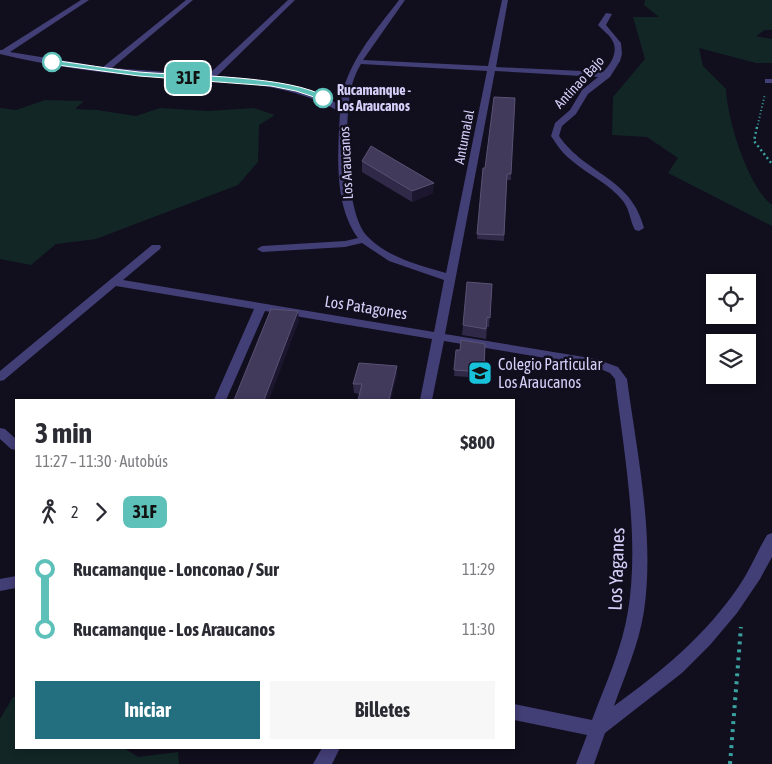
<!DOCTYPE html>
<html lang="es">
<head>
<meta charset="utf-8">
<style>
	:root { --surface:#fff; --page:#f7f7f7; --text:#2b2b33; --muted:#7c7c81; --accent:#236f7f }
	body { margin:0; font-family:"Asap Condensed",sans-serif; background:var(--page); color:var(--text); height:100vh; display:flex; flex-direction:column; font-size:19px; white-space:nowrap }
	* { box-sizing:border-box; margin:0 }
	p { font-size:16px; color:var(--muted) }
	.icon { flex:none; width:28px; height:28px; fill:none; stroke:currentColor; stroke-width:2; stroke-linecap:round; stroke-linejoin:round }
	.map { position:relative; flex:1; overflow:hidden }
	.details { position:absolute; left:15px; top:399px; width:500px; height:350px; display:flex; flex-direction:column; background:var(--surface); border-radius:0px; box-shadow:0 2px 8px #0003 }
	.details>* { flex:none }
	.badge { padding:0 10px; border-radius:8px; font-size:18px; line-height:32px }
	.controls { position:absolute; left:706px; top:274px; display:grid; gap:10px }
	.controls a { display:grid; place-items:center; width:50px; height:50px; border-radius:0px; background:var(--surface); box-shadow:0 2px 8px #0003; font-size:25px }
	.map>.badge { position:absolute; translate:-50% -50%; box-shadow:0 0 0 2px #fff }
	.legs { display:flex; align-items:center; gap:8px; height:55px; padding:0 20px; font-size:16px }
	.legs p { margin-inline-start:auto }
	.overview { display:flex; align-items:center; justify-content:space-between; height:85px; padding:0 20px }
	h1 { font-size:28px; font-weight:700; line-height:38px }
	.cta { display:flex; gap:10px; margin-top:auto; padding:10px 20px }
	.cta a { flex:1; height:58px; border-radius:0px; background:var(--accent); color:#fff; font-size:20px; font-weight:700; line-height:58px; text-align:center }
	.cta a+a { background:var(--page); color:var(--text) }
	ul { padding:0 20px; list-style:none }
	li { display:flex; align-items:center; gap:18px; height:60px; font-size:19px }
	li i { display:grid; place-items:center; width:8px; height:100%; margin:0 6px; background:currentColor }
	li i::after { content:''; width:12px; height:12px; margin:-6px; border:4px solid; border-radius:50%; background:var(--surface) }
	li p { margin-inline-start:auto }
	li:first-child i { background:linear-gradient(#0000 50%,currentColor 0) }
	li:last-child i { background:linear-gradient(currentColor 50%,#0000 0) }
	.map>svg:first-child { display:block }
	.green { fill:#122626 }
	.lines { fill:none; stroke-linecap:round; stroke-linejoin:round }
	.path-far2 { stroke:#3aa29f; stroke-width:2; stroke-dasharray:1 2.5; stroke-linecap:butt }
	.path-far1 { stroke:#3aa29f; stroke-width:2.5; stroke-dasharray:2 3; stroke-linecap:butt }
	.path { stroke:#3aa29f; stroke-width:4; stroke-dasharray:3 5; stroke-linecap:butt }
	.minor { fill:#423e76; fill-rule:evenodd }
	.wall { fill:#302948 }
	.shaded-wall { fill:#1c162f }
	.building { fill:#423a5b; stroke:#595274 }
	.line-1 { fill:#5dc1b9; stroke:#fff }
	.stop-1-dot { fill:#fff; stroke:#5dc1b9; stroke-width:2.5 }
	.labels { text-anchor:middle; stroke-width:5; stroke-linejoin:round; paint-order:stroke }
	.far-street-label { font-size:14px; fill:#d5cff9; stroke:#110e1d }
	.far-stop-label { font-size:14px; font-weight:bold; fill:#d5cff9; stroke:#110e1d; text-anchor:start }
	.street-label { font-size:16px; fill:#d5cff9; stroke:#110e1d }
	.poi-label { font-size:16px; fill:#d5cff9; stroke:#110e1d; text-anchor:start }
	.near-street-label { font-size:19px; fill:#d5cff9; stroke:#110e1d }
</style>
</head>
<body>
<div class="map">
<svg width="772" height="764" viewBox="0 0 772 764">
	<rect width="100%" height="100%" fill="#110e1d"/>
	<g class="green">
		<path d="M645,0h127v30h-7l-9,6 16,3v24h-16l-57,-15 4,18 23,23c1,30 22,98 46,116v21l-104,-53 10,-15 -31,-21 -35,-2 1,-38 32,-38 -12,-42h26l-15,-12z"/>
		<polygon points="45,100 84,101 75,109 97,110 136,116 160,108 207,111 254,108 275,115 259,125 258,162 238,185 96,239 56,244 31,265 0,259 0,108 16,110"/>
		<polygon points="13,697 16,697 16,748 124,748 138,757 178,752 179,764 0,764 0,719"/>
	</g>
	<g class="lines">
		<polyline class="path-far2" points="757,128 765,94"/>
		<polyline class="path-far1" points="757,127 754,141 772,164"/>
		<polyline class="path" points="730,764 741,627"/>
		<g class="minor">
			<path d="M81,0h8l-79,52 93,15 83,-67h7l-81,68 96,7 80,-75h7l-78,76c43,3 85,8 123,29 6,-42 34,-72 59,-105h6l-42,60 125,6 14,-66h6l-12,67 107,5c8,-8 16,-21 9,-32 -3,-6 -10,-10 -14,-15l8,-12 6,1 -6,11 15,18 1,11 -2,7 -10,16 -22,17 -12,20 -14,12 -3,10c27,39 72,41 85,92l-5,3 -4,-1c-5,-9 -5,-20 -12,-29 -13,-17 -36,-27 -52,-41 -9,-7 -14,-15 -20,-24l4,-13 15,-13 12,-20 16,-13 -103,-6 -50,263 151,25 22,8 9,12c10,75 28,157 17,232 -5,33 -19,64 -30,95 47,-34 92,-71 125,-120 11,-16 18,-34 28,-51l5,-2v24l-12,22 -23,34 -27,32 -28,28 -77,60 -11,31h-18l11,-29 -73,-15v-16l78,16c13,-35 30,-71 36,-109 12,-73 -4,-158 -13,-232l-5,-6 -17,-7 -149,-25 -12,59h-12l12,-61 -167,-28 -39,89h-12l40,-91 -138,-23 -112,94 -4,1v-10l152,-126h8l1,2 -1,2 -37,31 311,52 10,-52 -55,-19 -27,-18 -17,4 -83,5 -5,-3 5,-3 83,-5 13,-3c-25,-34 -20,-87 -18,-126 -65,-36 -129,-29 -201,-36 -46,-4 -94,-11 -139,-22v-4h2zM361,64l126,7 -41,202c-28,-8 -59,-16 -79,-37 -22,-23 -23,-116 -16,-147 2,-9 5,-17 10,-25z"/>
			<rect x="765" y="79" width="7" height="4"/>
			<polygon points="0,428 5,429 16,439 16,450 11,449 0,439"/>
			<polygon points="16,576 16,588 0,591 0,579"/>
			<polygon points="322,748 340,748 332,764 313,764"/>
		</g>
	</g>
	<g class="wall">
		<polygon points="362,161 433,193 412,202 362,172"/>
		<polygon points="483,168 511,174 511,180 507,180 504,241 477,239"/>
		<polygon points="492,284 489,327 487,327 486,339 462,335 463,325"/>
		<polygon points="485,344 483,378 454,376 456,350 460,350"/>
		<polygon points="397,366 397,376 359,394 354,393 353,384"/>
	</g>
	<g class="shaded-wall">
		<polygon points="434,183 433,193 412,202 412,191"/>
		<polygon points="298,311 299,321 269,400 264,400"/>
		<polygon points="397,366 397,376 391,400 389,400"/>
	</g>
	<g class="building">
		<polygon points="494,97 515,98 511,174 507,174 504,235 477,234 483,168 485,168"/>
		<polygon points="371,146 434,183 412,191 362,161"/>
		<polygon points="467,282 492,284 490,318 487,317 486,329 463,325"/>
		<polygon points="271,309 298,311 264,400 234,400"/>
		<polygon points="461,340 485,344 484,372 454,370 456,350 460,350"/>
		<polygon points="359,363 397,366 389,400 358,400 362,384 353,384"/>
	</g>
	<path class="line-1" d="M52,60c29,4 58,9 87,12 44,4 154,3 188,26l-4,2 -27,-9 -25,-5 -132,-10 -89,-12z"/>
	<defs>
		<g id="school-square" transform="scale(1.25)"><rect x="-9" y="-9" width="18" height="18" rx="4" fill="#19c2db" stroke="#110e1d"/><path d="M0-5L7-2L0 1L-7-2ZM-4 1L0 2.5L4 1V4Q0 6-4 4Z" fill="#111"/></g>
	</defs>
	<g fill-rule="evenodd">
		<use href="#school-square" x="480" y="373"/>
	</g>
	<g class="stop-1-dot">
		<circle cx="52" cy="62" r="9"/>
		<circle cx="323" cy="98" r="9"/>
	</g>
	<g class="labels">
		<g class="far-street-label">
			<text transform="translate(579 82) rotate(-47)" y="5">Antinao Bajo</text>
			<text transform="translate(464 137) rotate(-79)" y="5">Antumalal</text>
			<text transform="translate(346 163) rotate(-93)" y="5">Los Araucanos</text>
		</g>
		<g class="far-stop-label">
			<text x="337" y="95">Rucamanque -<tspan x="337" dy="16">Los Araucanos</tspan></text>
		</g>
		<g class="street-label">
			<text transform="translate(366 307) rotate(9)" y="6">Los Patagones</text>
		</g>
		<g class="poi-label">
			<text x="498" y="370">Colegio Particular<tspan x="498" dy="18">Los Araucanos</tspan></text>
		</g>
		<g class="near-street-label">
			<text transform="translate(616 569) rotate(-88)" y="7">Los Yaganes</text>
		</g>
	</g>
</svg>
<div class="controls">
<a><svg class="icon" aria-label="locate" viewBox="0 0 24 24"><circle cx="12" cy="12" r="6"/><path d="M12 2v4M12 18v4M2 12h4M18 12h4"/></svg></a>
<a><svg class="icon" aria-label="layers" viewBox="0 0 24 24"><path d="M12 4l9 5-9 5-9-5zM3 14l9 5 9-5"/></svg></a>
</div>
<b class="badge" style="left:188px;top:78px;background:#5dc1b9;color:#111">31F</b>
<section class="details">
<div class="overview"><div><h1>3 min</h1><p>11:27 – 11:30 · Autobús</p></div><b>$800</b></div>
<div class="legs"><svg class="icon" aria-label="walk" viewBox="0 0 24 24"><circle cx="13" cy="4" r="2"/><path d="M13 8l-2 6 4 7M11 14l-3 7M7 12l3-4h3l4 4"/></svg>2<svg class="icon" aria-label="forward" viewBox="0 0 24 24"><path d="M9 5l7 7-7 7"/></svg><b class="badge" style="background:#5dc1b9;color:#111">31F</b></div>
<ul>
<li><i style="color:#5dc1b9"></i><b>Rucamanque - Lonconao / Sur</b><p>11:29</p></li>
<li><i style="color:#5dc1b9"></i><b>Rucamanque - Los Araucanos</b><p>11:30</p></li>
</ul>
<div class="cta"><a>Iniciar</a><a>Billetes</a></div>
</section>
</div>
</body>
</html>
